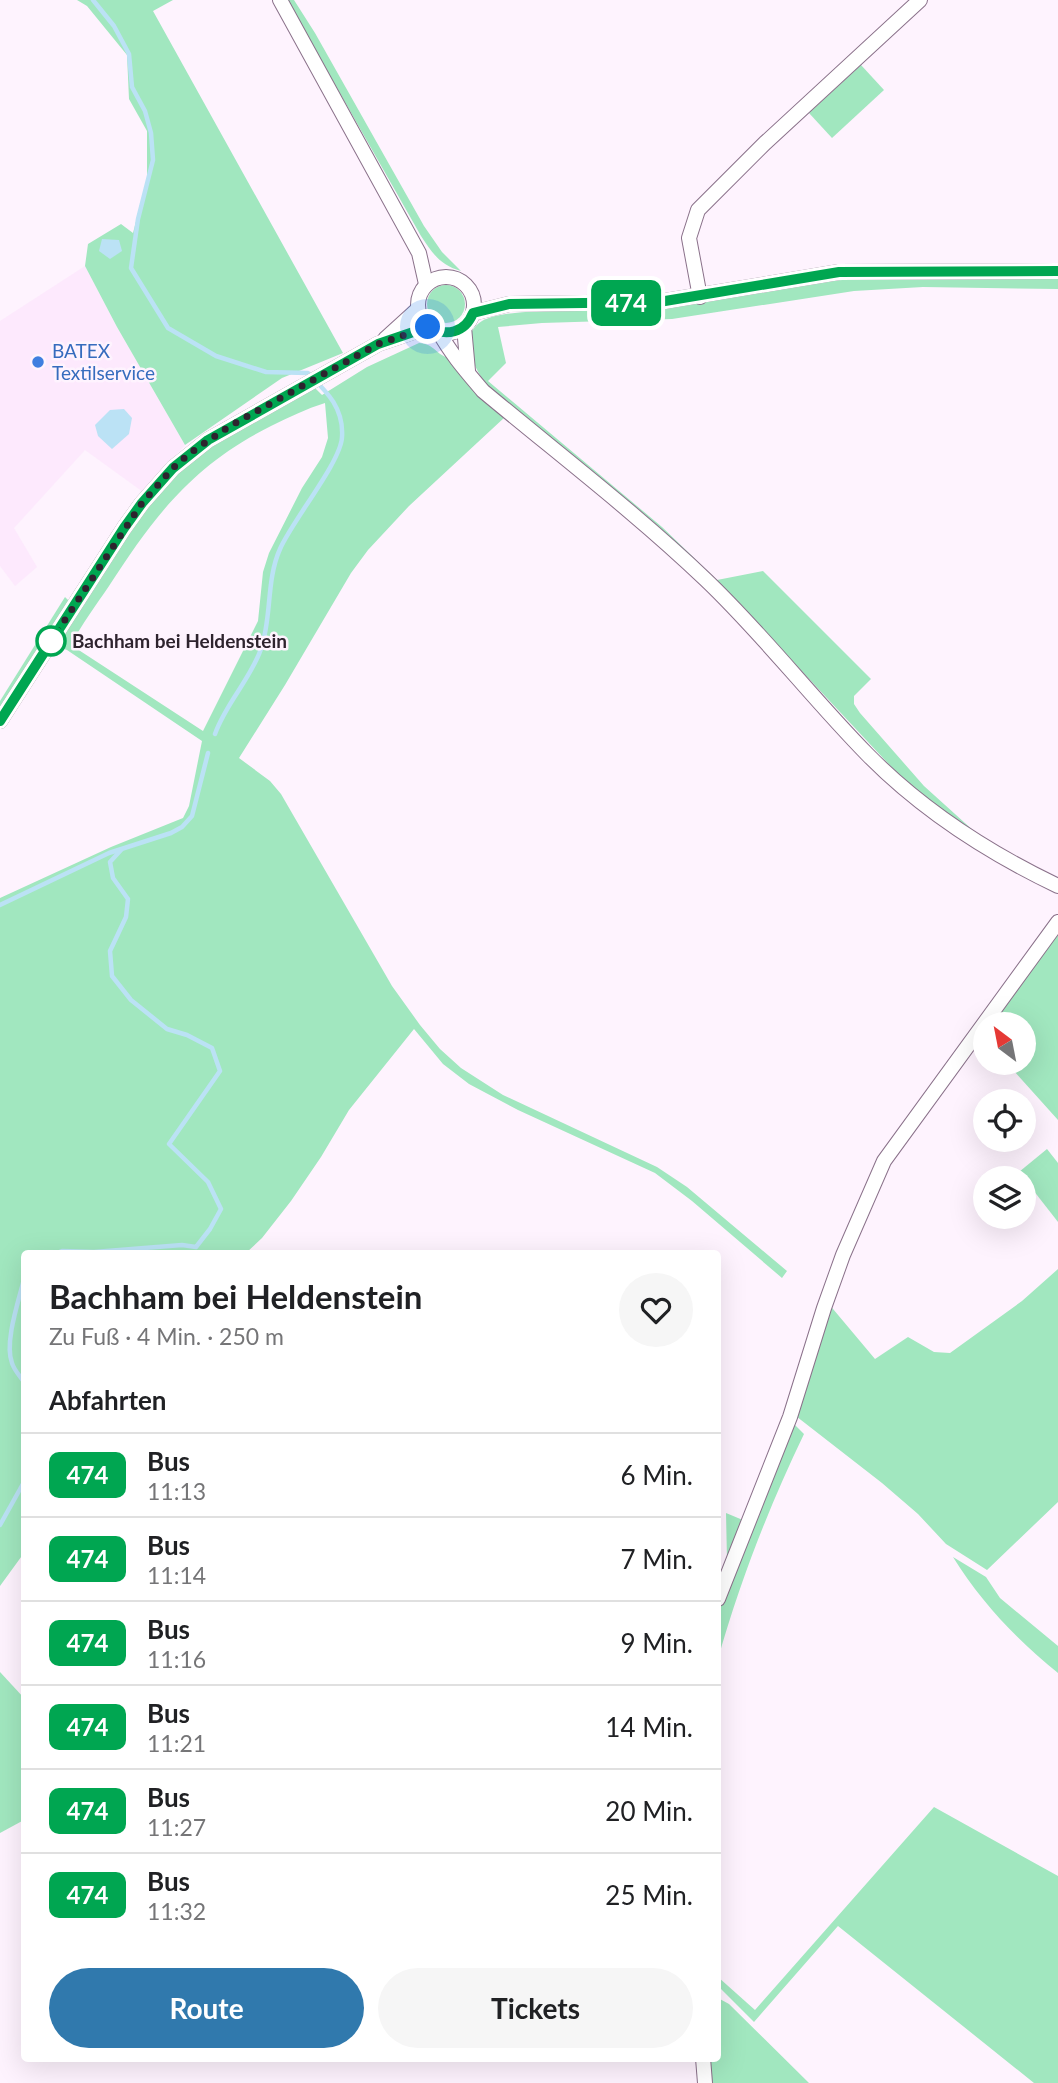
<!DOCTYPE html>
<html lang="de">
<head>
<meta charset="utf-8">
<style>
	:root { --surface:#fff; --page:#f6f6f6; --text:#202124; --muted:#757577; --line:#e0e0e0; --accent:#3079ad }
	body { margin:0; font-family:Lato,sans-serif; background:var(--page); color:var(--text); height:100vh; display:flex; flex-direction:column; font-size:26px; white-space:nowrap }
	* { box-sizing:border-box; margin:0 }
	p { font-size:23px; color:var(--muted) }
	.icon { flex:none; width:38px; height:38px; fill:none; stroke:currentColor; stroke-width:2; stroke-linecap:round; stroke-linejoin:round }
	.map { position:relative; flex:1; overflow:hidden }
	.panel { position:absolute; left:21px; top:1250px; width:700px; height:812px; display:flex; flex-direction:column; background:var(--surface); border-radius:7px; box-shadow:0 7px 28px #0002 }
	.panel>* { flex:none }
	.badge { padding:0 14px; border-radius:10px; font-size:24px; line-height:46px }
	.needle { width:46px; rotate:328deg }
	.controls { position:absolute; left:973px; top:1012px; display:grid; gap:14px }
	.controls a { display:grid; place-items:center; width:63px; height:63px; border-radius:50%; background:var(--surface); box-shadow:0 7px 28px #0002; font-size:35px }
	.you { position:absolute; width:35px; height:35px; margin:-18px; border:5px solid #fff; border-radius:50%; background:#1a73e8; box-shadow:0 0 0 10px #1a73e833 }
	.map>.badge { position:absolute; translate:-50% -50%; box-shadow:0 0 0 4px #fff }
	h2 { padding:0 28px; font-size:26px; line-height:63px }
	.round { display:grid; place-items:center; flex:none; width:74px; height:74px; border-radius:37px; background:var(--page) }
	.headline { display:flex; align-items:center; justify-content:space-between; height:119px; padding:0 28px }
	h1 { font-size:33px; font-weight:700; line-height:52px }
	.primary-button { display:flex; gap:14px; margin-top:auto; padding:14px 28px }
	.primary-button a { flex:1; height:80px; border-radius:42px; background:var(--accent); color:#fff; font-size:28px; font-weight:700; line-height:80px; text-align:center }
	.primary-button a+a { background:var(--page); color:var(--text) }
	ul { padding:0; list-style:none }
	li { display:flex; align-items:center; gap:21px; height:84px; padding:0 28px; border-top:2px solid var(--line) }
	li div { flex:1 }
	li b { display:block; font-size:26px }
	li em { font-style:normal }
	li .badge { min-width:77px; font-weight:700; text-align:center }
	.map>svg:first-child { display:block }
	.built { fill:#fde9fd }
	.green { fill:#a1e7bf; fill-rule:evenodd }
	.water { fill:#bbe2f5 }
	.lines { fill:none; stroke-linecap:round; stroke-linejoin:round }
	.stream { stroke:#bbe2f5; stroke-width:4.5 }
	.street-casing { stroke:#8a718a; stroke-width:16 }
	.street { stroke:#fff; stroke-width:14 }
	.line-casing { stroke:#fff; stroke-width:16 }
	.line { stroke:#00a651; stroke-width:10 }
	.walk { stroke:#2e232e; stroke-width:7; stroke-dasharray:0 12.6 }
	.shop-dot { fill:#3f7fe0; stroke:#fef3fe; stroke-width:2.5 }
	.stop-dot { fill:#fff; stroke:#00a651; stroke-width:3.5 }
	.labels { text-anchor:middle; stroke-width:5; stroke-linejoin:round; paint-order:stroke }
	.shop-label { font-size:19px; fill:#366cbe; stroke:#fef3fe; text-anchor:start }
	.stop-label { font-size:19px; font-weight:bold; fill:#2e232e; stroke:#fef3fe; text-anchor:start }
</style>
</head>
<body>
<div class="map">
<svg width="1058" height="2083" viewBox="0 0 1058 2083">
	<rect width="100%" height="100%" fill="#fef3fe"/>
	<polygon class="built" points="85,266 117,327 185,445 143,492 85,450 14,528 37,567 15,586 0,566 0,321"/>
	<g class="green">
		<polygon points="77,0 173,0 153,11 343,353 282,378 185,445 117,327 85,266 88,244 121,224 133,233 147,179 147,131 129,99 127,55 87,6"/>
		<path d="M287,0h7l21,33 109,193 18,26 19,19c-21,-6 -28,-17 -40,-35z"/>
		<polygon points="861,65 884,90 832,138 809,113"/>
		<path d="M915,276h143v13l-135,-2 -69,4 -182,28 -130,4 -44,4 8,36 -18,18 174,146 55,53 46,-9 108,108 -17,17v8l6,9 64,73 52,47 -40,-26 -39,-34 -130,-139 -280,-248c-13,-18 -30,-50 -5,-65 17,-10 58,-9 79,-11 33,-4 68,1 101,-3 39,-4 77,-13 115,-20 46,-7 92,-9 138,-11z"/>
		<circle cx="446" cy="304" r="19"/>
		<path d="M419,343c16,1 17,12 30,15l56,59 -96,89 -41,44 -17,23 -66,112 -46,73 31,23 11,13 111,192 28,39 20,24 21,19 42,27 154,72 30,20 100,84 -5,7 -90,-77 -37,-28 -137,-63 -49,-26 -26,-20 -29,-35 -65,81 -28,47 -30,44 -29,37 -16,15h-222v300l-24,33v-688l111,-51 72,-29 6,-12 13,-65 -135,-91 -11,-4 68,-107 28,-38 32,-36 33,-24 97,-54 8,8 45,-28zM325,403l3,35 -6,19 -20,31 -33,65 -6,19 -5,49 -55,110 -132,-86c11,-21 25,-40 38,-59 46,-71 84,-121 162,-160 18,-9 35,-17 54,-23z"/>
		<polygon points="65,597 69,601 0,711 0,701"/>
		<polygon points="1058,930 1058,1120 1006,1062 1024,1062 1024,1024 991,1024"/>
		<polygon points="1047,1149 1058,1163 1058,1222 1019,1172"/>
		<polygon points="1058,1269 1058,1502 987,1570 946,1544 918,1514 882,1483 792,1413 828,1303 875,1359 908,1337 934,1352 950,1353 1022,1301"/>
		<path d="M793,1423l11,11c-35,73 -64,147 -86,225v-50l9,-49 -1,-47 24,10z"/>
		<path d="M953,1557l33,20 14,21 58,48v27c-41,-33 -77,-71 -105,-116z"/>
		<polygon points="0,1672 24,1698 24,1820 0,1833"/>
		<polygon points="934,1807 1058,1876 1058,2083 1034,2083 838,1926 754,2022 718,1986 718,1977 755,2010"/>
		<polygon points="718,1998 729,2004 809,2083 708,2083 707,2058 718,2058"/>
	</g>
	<g class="water">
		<polygon points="102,239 119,240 122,251 110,259 99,251"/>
		<polygon points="124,409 132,418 129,434 112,449 98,436 95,425 110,410"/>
	</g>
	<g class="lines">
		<g class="stream">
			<path d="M93,0l21,26 15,28 3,33 13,24 6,22 2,27 -15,59 -7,49 37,60 48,28 50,16 42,1c19,19 36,35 34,64 -1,25 -50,84 -62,112 -14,31 -8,68 -19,100 -11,31 -35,54 -46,85"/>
			<polyline points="0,905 109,853 171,833 182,827 192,816 208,753"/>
			<polyline points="57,1253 62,1251 94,1252 182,1245 196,1247 210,1229 221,1209 208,1182 169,1144 220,1071 212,1048 187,1035 167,1029 131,1000 112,976 110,951 126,917 128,899 113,878 110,862 121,850"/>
			<path d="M24,1279c-5,21 -20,64 -12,84 2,7 8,13 12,19"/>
			<polyline points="0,1525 24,1482"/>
		</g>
		<g class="street-casing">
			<g id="street">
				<polyline points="280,0 419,253 426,284"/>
				<circle cx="446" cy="305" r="28"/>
				<polyline points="700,297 689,238 698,210 765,143 920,0"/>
				<polyline points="473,313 509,304 659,302 839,272 1058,271"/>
				<polyline points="464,327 468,371"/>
				<path d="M439,332c12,22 28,40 44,59 73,61 153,122 222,188 58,55 106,118 162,175 54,55 122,99 191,132"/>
				<polyline points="385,339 418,309"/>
				<polyline points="0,721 124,528 142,503 173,468 208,440 378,344 428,327"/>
				<polyline points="718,1599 790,1417 824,1308 843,1255 884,1161 1058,922"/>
				<polyline points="703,2058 705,2083"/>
			</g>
		</g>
		<use href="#street" class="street"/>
	</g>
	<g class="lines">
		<g class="line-casing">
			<path id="line" d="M0,721l124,-193 18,-25 31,-35 35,-28 170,-96 50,-17c18,10 37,6 45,-14l36,-9 150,-2 180,-30 219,-1"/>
		</g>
		<use href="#line" class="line"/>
		<polyline class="walk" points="51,641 142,503 173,468 190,453 230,426 378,344 428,327"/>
	</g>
	<circle class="shop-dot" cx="38" cy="362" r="7"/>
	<circle class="stop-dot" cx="51" cy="641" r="14"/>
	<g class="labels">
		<g class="shop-label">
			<text x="52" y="358">BATEX<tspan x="52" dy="22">Textilservice</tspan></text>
		</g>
		<g class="stop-label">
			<text x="72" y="648">Bachham bei Heldenstein</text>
		</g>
	</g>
</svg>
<div class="controls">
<a><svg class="needle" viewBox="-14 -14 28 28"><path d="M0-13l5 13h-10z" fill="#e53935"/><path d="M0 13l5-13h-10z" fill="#757577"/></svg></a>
<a><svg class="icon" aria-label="locate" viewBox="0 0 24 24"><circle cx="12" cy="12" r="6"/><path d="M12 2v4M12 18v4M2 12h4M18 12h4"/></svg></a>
<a><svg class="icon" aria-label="layers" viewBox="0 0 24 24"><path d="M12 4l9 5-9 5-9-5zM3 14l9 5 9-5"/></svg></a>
</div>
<div class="you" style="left:428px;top:327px"></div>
<b class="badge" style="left:626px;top:303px;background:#00a651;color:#fff">474</b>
<section class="panel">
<div class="headline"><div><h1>Bachham bei Heldenstein</h1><p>Zu Fuß · 4 Min. · 250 m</p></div><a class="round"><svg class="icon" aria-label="heart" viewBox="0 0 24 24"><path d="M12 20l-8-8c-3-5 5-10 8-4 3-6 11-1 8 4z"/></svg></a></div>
<h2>Abfahrten</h2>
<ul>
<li><span class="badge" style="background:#00a651;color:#fff">474</span><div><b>Bus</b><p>11:13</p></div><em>6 Min.</em></li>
<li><span class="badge" style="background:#00a651;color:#fff">474</span><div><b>Bus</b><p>11:14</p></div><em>7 Min.</em></li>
<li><span class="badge" style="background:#00a651;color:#fff">474</span><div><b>Bus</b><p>11:16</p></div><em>9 Min.</em></li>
<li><span class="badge" style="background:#00a651;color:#fff">474</span><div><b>Bus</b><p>11:21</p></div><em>14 Min.</em></li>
<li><span class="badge" style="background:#00a651;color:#fff">474</span><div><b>Bus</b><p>11:27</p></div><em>20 Min.</em></li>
<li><span class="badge" style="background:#00a651;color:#fff">474</span><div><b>Bus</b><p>11:32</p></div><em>25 Min.</em></li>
</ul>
<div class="primary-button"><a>Route</a><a>Tickets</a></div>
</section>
</div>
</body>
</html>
